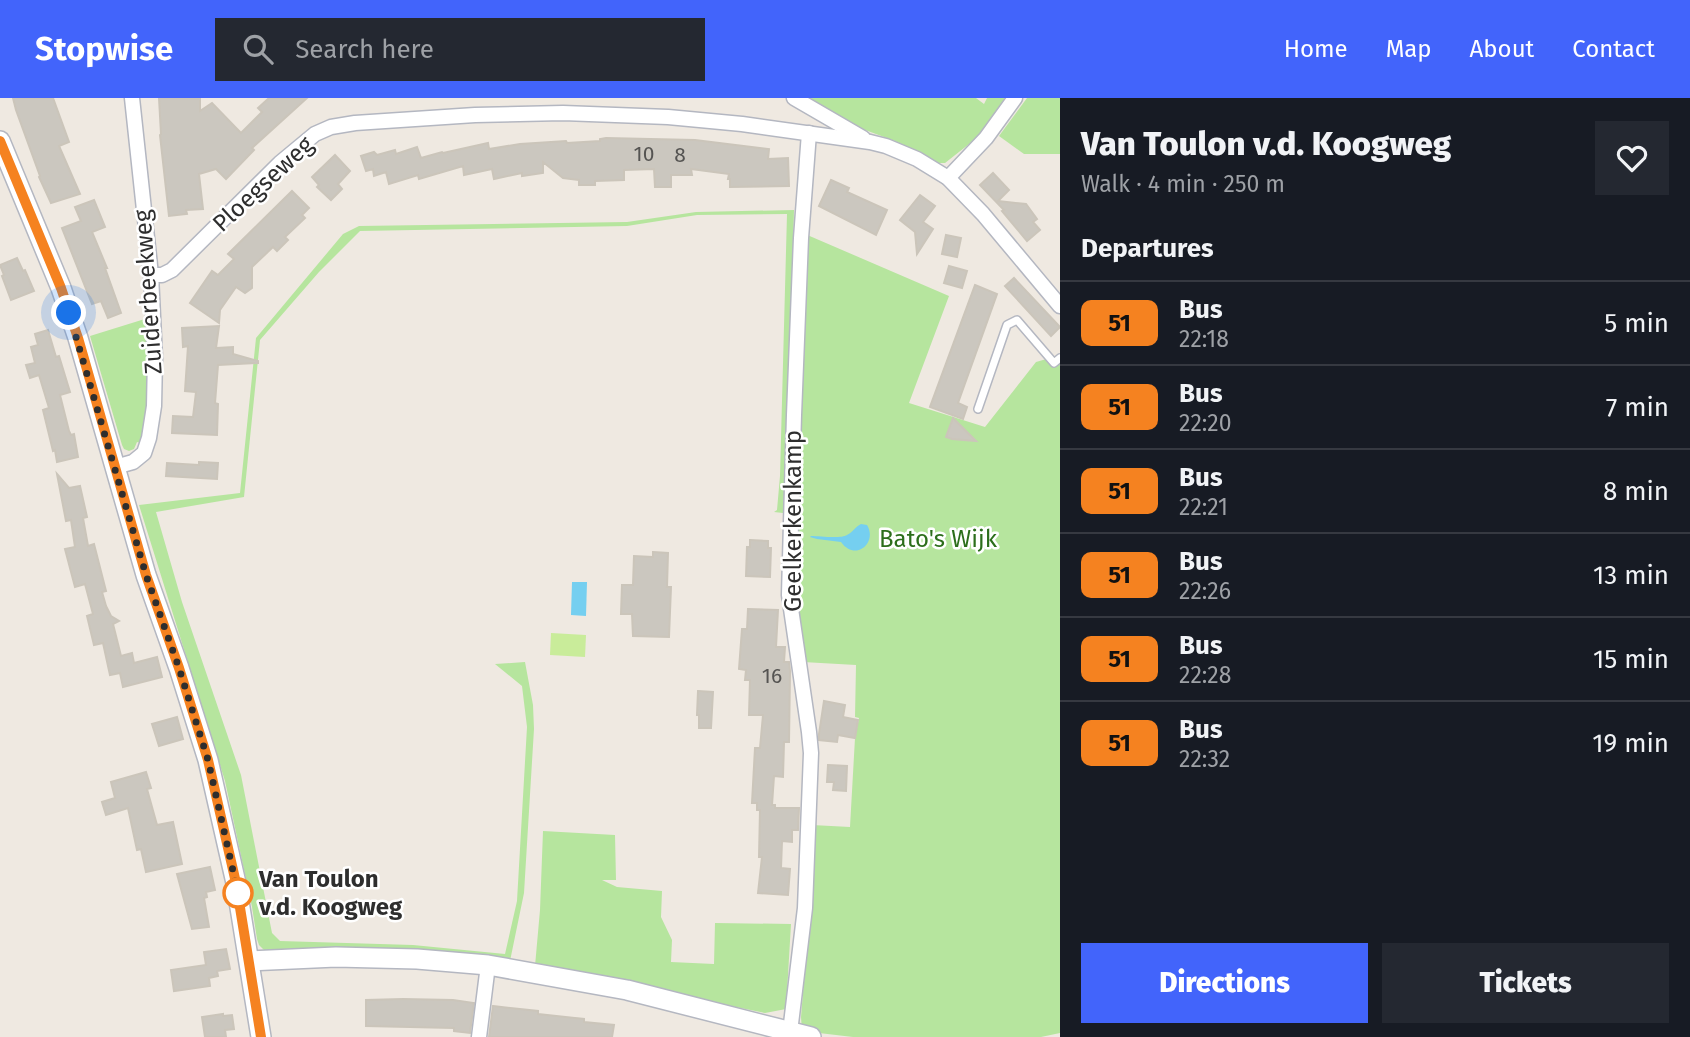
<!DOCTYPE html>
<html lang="en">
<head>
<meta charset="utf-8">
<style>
	:root { --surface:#171b24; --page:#242831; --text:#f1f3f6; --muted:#9ea1a6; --line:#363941; --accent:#4264fb }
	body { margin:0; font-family:"Fira Sans",sans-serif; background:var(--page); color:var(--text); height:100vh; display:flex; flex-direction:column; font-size:26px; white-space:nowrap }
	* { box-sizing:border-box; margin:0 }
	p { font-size:23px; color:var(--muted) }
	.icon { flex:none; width:38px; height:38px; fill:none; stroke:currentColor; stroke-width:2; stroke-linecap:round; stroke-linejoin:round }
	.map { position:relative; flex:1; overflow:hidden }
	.side { display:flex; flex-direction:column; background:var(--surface); width:630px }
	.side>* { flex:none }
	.badge { padding:0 14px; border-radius:10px; font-size:24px; line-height:46px }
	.you { position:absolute; width:35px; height:35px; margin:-18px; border:5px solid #fff; border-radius:50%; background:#1a73e8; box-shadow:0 0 0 10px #1a73e833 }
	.map>.badge { position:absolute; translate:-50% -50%; box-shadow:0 0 0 4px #fff }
	h2 { padding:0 21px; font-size:26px; line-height:63px }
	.round { display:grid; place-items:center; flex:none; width:74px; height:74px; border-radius:0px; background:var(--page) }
	.summary { display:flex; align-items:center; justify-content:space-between; height:119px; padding:0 21px }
	h1 { font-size:33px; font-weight:800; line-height:52px }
	.primary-button { display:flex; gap:14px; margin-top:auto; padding:14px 21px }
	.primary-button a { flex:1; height:80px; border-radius:0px; background:var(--accent); color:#fff; font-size:28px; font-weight:800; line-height:80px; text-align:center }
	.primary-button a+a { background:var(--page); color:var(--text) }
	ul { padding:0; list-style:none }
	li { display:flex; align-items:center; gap:21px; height:84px; padding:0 21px; border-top:2px solid var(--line) }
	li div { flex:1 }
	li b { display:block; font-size:26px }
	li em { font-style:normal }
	li .badge { min-width:77px; font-weight:700; text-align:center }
	header { display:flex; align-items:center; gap:42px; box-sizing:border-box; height:98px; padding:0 35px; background:var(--accent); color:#fff }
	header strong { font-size:33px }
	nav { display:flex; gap:38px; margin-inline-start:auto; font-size:24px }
	.search { width:490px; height:63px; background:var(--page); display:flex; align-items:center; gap:18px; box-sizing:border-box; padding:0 24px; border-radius:0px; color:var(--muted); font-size:26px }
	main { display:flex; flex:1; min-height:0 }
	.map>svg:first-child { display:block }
	.green { fill:#b6e59e }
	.pitch { fill:#c9ec9a }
	.water { fill:#75cff0 }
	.building { fill:#cbc7bf; stroke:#cbc5ba; stroke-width:2 }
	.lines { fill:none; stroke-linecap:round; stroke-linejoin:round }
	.lane-casing { stroke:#b4b7c1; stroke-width:10 }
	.street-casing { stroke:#b4b7c1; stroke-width:17 }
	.secondary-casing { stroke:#b4b7c1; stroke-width:22 }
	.lane { stroke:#fff; stroke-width:7 }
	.street { stroke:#fff; stroke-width:14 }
	.secondary { stroke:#fff; stroke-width:19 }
	.line-casing { stroke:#fff; stroke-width:16 }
	.line { stroke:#f58220; stroke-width:10 }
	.walk { stroke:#2e2e2e; stroke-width:7; stroke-dasharray:0 12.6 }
	.stop-dot { fill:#fff; stroke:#f58220; stroke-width:3.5 }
	.labels { text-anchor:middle; stroke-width:5; stroke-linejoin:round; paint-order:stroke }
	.number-label { font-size:21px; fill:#555452 }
	.street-label { font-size:24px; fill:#2e2e2e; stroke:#fff }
	.park-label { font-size:24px; fill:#2c6e1b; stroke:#fff }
	.stop-label { font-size:24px; font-weight:bold; fill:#2e2e2e; stroke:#fff; text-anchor:start }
</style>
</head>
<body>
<header>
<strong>Stopwise</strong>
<div class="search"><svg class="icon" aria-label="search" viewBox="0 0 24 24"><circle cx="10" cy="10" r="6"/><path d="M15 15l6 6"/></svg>Search here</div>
<nav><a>Home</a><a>Map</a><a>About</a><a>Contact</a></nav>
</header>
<main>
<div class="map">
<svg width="1060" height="939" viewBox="0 0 1060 939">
	<rect width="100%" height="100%" fill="#efe9e1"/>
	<g class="green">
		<polygon points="810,0 976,0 984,6 987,0 1005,0 978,39 945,65 938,65 895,43 857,29"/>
		<polygon points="1027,0 1060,0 1060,56 1024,56 999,38"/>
		<polygon points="794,112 791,233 783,415 774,414 777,412 780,378 787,116 697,117 627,128 360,133 319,174 260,242 244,399 156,414 182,504 241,677 272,835 280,843 413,847 505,856 517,803 527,629 522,588 495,566 525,564 533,607 534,631 524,795 510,863 271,854 264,852 259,847 257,841 252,809 225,683 139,407 240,395 256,240 343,136 359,128 627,124 696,114"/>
		<polygon points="805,136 949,198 909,305 985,329 1036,264 1050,260 1060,263 1060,935 1041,939 853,939 802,933 801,919 812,784 812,727 850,729 855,640 859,620 855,619 856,567 803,564 793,507"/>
		<polygon points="148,220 149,295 141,345 137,344 134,351 129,353 124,351 122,347 90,238"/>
		<polygon points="543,733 615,737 616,782 602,782 617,789 662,793 661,819 672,842 671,864 714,866 715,825 791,826 786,911 765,915 535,868 540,812"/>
	</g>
	<polygon class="pitch" points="551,535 586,537 585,559 550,557"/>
	<g class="water">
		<path d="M861,426l6,1c11,18 -12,37 -26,17l-24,-3 -7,-2 1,-1c8,0 30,3 36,-1 6,-3 8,-8 14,-11z"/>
		<polygon points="572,484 587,484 586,518 571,517"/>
	</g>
	<g class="building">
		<polygon points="13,0 53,0 69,44 59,48 80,96 51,105 39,79 40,78 16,12"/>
		<polygon points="159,0 200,1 200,13 212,5 241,35 262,14 258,10 269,0 307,0 252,50 254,52 226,81 216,71 199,76 203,111 186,112 187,116 169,118 160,37 161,36"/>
		<polygon points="606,40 695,42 769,51 768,61 788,60 789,88 730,89 730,81 728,81 729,76 691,71 692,77 671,77 671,89 655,89 654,71 624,72 624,82 595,83 595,87 579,87 579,82 563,80 543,64 543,75 522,78 522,75 494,81 492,71 464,77 463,68 419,81 418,77 389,86 386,74 374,78 373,71 366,73 361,58 374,54 377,57 395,52 396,56 417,49 421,60 442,54 443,55 488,45 489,51 520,46 566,43 567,45 600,43 600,41"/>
		<polygon points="335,57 350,73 338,86 342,91 331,102 317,89 319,87 312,79"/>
		<polygon points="993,75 1009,92 998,103 1026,106 1037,121 1033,124 1040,132 1027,143 1002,113 1004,112 980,87"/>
		<polygon points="831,82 849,90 847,94 887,112 876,137 819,108"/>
		<polygon points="292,93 309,110 302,117 305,120 285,139 288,142 277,153 273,149 252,169 252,190 245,195 236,189 220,212 219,225 190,205 212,173 218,177 234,161 228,156"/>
		<polygon points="920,97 935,108 923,124 933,131 917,156 915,134 900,122"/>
		<polygon points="94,102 105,129 92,134 107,170 105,170 121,215 108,220 101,203 92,206 62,130 81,123 75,109"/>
		<polygon points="946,137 961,140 957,159 942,156"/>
		<polygon points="17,160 23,173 25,172 34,193 11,202 2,178 4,177 0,167"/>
		<polygon points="949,168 967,173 962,190 944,185"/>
		<polygon points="1014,180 1060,229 1051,238 1005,188"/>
		<polygon points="975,187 997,196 958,305 967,309 963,321 930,309"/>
		<polygon points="219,228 216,250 233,249 233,256 258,263 258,265 218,267 215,305 218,306 217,337 172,335 173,318 193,319 196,294 185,293 188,248 183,249 182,230"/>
		<polygon points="48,232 56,259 59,258 70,294 60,297 69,333 71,337 74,336 78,359 57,364 55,352 53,353 43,312 49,310 39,277 30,280 26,267 35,265 31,249 38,247 35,236"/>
		<polygon points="953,320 976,343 952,341 946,339"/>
		<polygon points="199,364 218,365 217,381 166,378 167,365 199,367"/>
		<polygon points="57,376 69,390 80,388 87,419 83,420 88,448 94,446 106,493 102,494 106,508 111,518 119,523 113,526 121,558 132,555 134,565 157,559 162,579 123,589 120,575 110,577 103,545 94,547 87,518 93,516 85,486 75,489 65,451 75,449 71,422 66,423"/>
		<polygon points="750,442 768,443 768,450 771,450 770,479 746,478 747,449 750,449"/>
		<polygon points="653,454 668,455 667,489 671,489 669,539 633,538 632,516 621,516 622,487 633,487 634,458 653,459"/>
		<polygon points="748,511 778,512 776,549 785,549 784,564 789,564 790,573 789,644 784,644 783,679 774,678 772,707 775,707 775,710 799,710 798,732 792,732 792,744 782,743 781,770 790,771 788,797 758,795 762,759 759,759 760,712 757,712 757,705 752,705 755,650 760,650 763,617 749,617 750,582 745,582 746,572 739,571 742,531 747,531"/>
		<polygon points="698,593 713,594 711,630 699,630 699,617 697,617"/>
		<polygon points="824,603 845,607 843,619 858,622 855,640 838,637 837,644 819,642 819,636"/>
		<polygon points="177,619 183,641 159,648 152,626"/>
		<polygon points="828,667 847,668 846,693 833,692 834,684 827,684"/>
		<polygon points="146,674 151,690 147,691 157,727 173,724 182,766 146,774 141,751 137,752 128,710 106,717 102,704 115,700 111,684"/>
		<polygon points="210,769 215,792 206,794 207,799 204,800 209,829 192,831 177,776"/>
		<polygon points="226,851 230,871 217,873 218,878 209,880 210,888 174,893 171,872 206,867 204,854"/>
		<polygon points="403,901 453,902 474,905 470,935 454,933 454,930 366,928 366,902"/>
		<polygon points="493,908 538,913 538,916 584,921 584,924 614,927 612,939 489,939"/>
		<polygon points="223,916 223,918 232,917 234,931 225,932 226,939 205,939 202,919"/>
	</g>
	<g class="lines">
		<g class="lane-casing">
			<polyline id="lane" points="978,311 1007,227 1017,222 1054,265 1060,260"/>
		</g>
		<g class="street-casing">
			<g id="street">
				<polyline points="794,0 863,40"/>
				<polyline points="948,80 986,40 1015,0"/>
				<polyline points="151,177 162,177 172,172 280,65 315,36 331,29 355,25 475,17 563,15 668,19 742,26 870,44 886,48 917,61 948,80 983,116 1060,208"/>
				<polyline points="115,369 133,364 144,355 149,340 154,308 155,260 151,177 132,0"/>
				<polyline points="479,939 488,867"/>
				<polyline points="788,939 790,934 805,810 811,655 809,634 789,497 794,317 801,140 809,35"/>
			</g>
		</g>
		<g class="secondary-casing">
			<g id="secondary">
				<polyline points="0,43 61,190 78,240 146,477 179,570 208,662 236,785 261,939"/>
				<polyline points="250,863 336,859 417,861 488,867 627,892 811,939"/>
			</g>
		</g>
		<use href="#lane" class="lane"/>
		<use href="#street" class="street"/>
		<use href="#secondary" class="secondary"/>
	</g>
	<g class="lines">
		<g class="line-casing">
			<polyline id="line" points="0,43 61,190 78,240 146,477 179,570 208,662 236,785 261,939"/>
		</g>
		<use href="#line" class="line"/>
		<polyline class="walk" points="69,215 146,477 179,570 208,662 238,795"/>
	</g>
	<circle class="stop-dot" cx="238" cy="795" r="14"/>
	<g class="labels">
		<g class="number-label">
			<text x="644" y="63">10</text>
			<text x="680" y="64">8</text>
			<text x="772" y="585">16</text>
		</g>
		<g class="street-label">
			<text transform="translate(263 86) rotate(-43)" y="8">Ploegseweg</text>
			<text transform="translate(148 194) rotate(-94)" y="8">Zuiderbeekweg</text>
			<text transform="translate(793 423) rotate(-90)" y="8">Geelkerkenkamp</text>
		</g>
		<g class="park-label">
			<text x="938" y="449">Bato's Wijk</text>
		</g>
		<g class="stop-label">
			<text x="259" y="789">Van Toulon<tspan x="259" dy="28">v.d. Koogweg</tspan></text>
		</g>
	</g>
</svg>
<div class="you" style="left:69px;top:215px"></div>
</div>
<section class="side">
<div class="summary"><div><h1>Van Toulon v.d. Koogweg</h1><p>Walk · 4 min · 250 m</p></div><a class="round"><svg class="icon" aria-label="heart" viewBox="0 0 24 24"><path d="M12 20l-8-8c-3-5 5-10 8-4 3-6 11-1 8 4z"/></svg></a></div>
<h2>Departures</h2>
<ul>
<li><span class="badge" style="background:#f58220;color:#111">51</span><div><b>Bus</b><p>22:18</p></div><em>5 min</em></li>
<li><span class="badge" style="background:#f58220;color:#111">51</span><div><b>Bus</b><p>22:20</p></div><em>7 min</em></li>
<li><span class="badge" style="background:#f58220;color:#111">51</span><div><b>Bus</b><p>22:21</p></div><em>8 min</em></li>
<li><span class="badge" style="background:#f58220;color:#111">51</span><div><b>Bus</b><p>22:26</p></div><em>13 min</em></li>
<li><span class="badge" style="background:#f58220;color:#111">51</span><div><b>Bus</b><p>22:28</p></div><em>15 min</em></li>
<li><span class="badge" style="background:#f58220;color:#111">51</span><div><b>Bus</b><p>22:32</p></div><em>19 min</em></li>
</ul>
<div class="primary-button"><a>Directions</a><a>Tickets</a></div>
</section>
</main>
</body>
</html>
